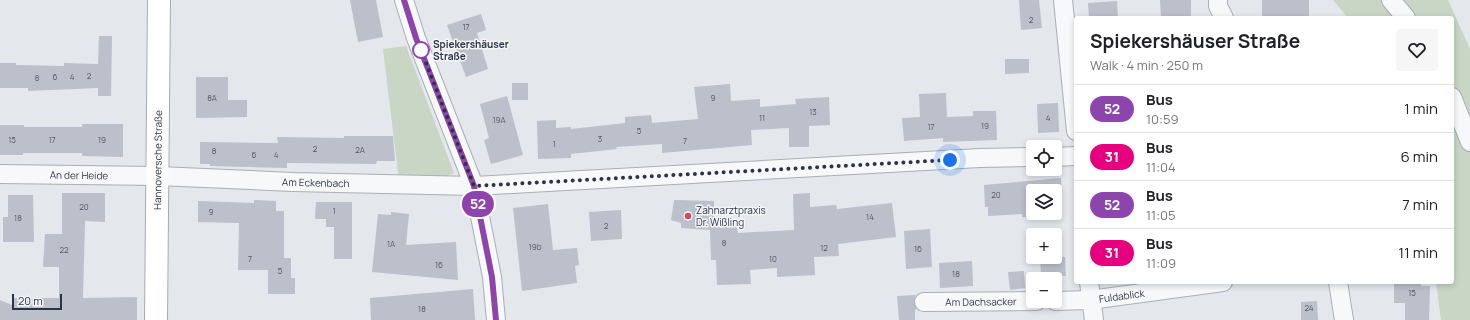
<!DOCTYPE html>
<html lang="en">
<head>
<meta charset="utf-8">
<style>
	:root { --surface:#fff; --page:#f6f6f6; --text:#202124; --muted:#757577; --line:#e0e0e0 }
	body { margin:0; font-family:Manrope,sans-serif; background:var(--page); color:var(--text); height:100vh; display:flex; flex-direction:column; font-size:15px; white-space:nowrap }
	* { box-sizing:border-box; margin:0 }
	p { font-size:13px; color:var(--muted) }
	.icon { flex:none; width:22px; height:22px; fill:none; stroke:currentColor; stroke-width:2; stroke-linecap:round; stroke-linejoin:round }
	.map { position:relative; flex:1; overflow:hidden }
	.details { position:absolute; left:1074px; top:16px; width:380px; height:268px; display:flex; flex-direction:column; background:var(--surface); border-radius:4px; box-shadow:0 2px 6px #0003 }
	.details>* { flex:none }
	.badge { padding:0 8px; border-radius:13px; font-size:14px; line-height:26px }
	.buttons { position:absolute; left:1026px; top:140px; display:grid; gap:8px }
	.buttons a { display:grid; place-items:center; width:36px; height:36px; border-radius:4px; background:var(--surface); box-shadow:0 2px 6px #0003; font-size:20px }
	.scale { position:absolute; left:12px; bottom:10px; width:50px; box-sizing:border-box; padding-left:4px; border:2px solid #2b3445; border-top:0; font-size:11px; line-height:14px; white-space:nowrap; color:#2b3445; -webkit-text-stroke:3px #f4f6f9; paint-order:stroke }
	.you { position:absolute; width:20px; height:20px; margin:-10px; border:3px solid #fff; border-radius:50%; background:#1a73e8; box-shadow:0 0 0 6px #1a73e833 }
	.map>.badge { position:absolute; translate:-50% -50%; box-shadow:0 0 0 2px #fff }
	.round { display:grid; place-items:center; flex:none; width:42px; height:42px; border-radius:4px; background:var(--page) }
	.summary { display:flex; align-items:center; justify-content:space-between; height:68px; padding:0 16px }
	h1 { font-size:19px; font-weight:700; line-height:30px }
	ul { padding:0; list-style:none }
	li { display:flex; align-items:center; gap:12px; height:48px; padding:0 16px; border-top:1px solid var(--line) }
	li div { flex:1 }
	li b { display:block; font-size:15px }
	li em { font-style:normal }
	li .badge { min-width:44px; font-weight:700; text-align:center }
	.map>svg:first-child { display:block }
	.green { fill:#c9d6c5 }
	.building { fill:#bbc0ca; fill-rule:evenodd }
	.lines { fill:none; stroke-linecap:round; stroke-linejoin:round }
	.minor-casing { stroke:#a9aeb7; stroke-width:20 }
	.major-casing { stroke:#a3abb8; stroke-width:24 }
	.minor { stroke:#f7f8fa; stroke-width:18 }
	.major { stroke:#fff; stroke-width:22 }
	.line-casing { stroke:#fff; stroke-width:9 }
	.line { stroke:#8e44ad; stroke-width:6 }
	.walk { stroke:#2b3445; stroke-width:4; stroke-dasharray:0 7.2 }
	.stop-dot { fill:#fff; stroke:#8e44ad; stroke-width:2 }
	.poi-dot { fill:#d1495b; stroke:#f4f6f9; stroke-width:1.5 }
	.labels { text-anchor:middle; stroke-width:3; stroke-linejoin:round; paint-order:stroke }
	.number-label { font-size:8px; fill:#4f5766 }
	.stop-label { font-size:10px; font-weight:bold; fill:#2b3445; stroke:#f4f6f9; text-anchor:start }
	.street-label { font-size:10px; fill:#2b3445; stroke:#f4f6f9 }
	.poi-label { font-size:10px; fill:#2b3445; stroke:#f4f6f9; text-anchor:start }
</style>
</head>
<body>
<div class="map">
<svg width="1470" height="320" viewBox="0 0 1470 320">
	<rect width="100%" height="100%" fill="#e4e7ec"/>
	<g class="green">
		<polygon points="1333,0 1448,0 1470,49 1470,320 1441,320 1436,282 1452,282 1452,18 1348,18"/>
		<polygon points="406,46 454,173 440,179 399,180 383,49"/>
	</g>
	<g class="building">
		<polygon points="350,0 376,0 383,37 358,42"/>
		<polygon points="1019,0 1039,0 1042,28 1021,30"/>
		<polygon points="1160,0 1191,0 1191,18 1161,18"/>
		<rect x="1262" y="0" width="47" height="18"/>
		<polygon points="1117,1 1118,18 1089,18 1088,3"/>
		<polygon points="481,14 486,30 477,33 488,69 466,77 447,25"/>
		<polygon points="99,36 112,36 111,96 98,96 98,88 28,91 28,88 0,88 0,63 16,63 16,65 64,66 64,63 98,64"/>
		<polygon points="1005,59 1029,59 1029,73 1005,74"/>
		<polygon points="196,77 228,77 228,100 247,100 247,117 196,118"/>
		<rect x="512" y="83" width="16" height="17"/>
		<polygon points="730,84 731,101 760,99 760,107 796,104 795,99 829,97 830,125 809,126 809,147 789,147 789,128 751,130 752,145 662,153 662,144 616,147 617,149 571,154 571,158 538,159 537,121 556,120 556,128 571,127 571,129 625,123 625,117 651,115 652,123 698,119 694,87"/>
		<polygon points="946,93 947,117 973,116 973,111 996,111 997,140 943,142 943,138 904,141 902,118 920,117 919,94"/>
		<polygon points="507,96 523,155 491,164 484,140 489,138 480,104"/>
		<polygon points="1058,103 1059,132 1038,133 1037,104"/>
		<polygon points="82,124 123,124 123,157 82,156 82,153 23,153 23,155 0,155 0,125 24,125 24,127 82,127"/>
		<polygon points="344,136 393,136 395,161 377,161 376,164 287,163 287,168 210,166 210,164 200,164 200,142 278,143 277,137 344,138"/>
		<path d="M1061,178l1,35 -27,1v3h-13v-3l-34,2v-9h-3l-1,-22zM1033,191h22v22h-22z"/>
		<polygon points="62,193 105,193 105,222 85,221 83,298 137,297 137,320 0,320 0,300 12,305 14,298 59,298 59,267 43,267 45,234 62,234"/>
		<polygon points="810,193 810,207 836,205 837,209 892,203 896,237 838,244 839,256 814,257 815,275 777,277 777,268 750,270 751,284 717,285 716,260 711,260 710,230 681,228 681,223 671,220 674,200 714,201 714,227 737,226 738,233 794,230 793,194"/>
		<polygon points="8,195 33,195 34,242 3,242 3,217 8,217"/>
		<polygon points="254,200 276,201 276,211 284,211 284,258 291,258 291,278 295,278 295,294 268,294 268,270 238,270 239,223 198,222 198,201 254,203"/>
		<polygon points="316,202 352,202 352,259 334,259 334,227 326,227 326,219 315,219"/>
		<polygon points="548,204 553,250 577,248 579,265 575,266 577,283 522,291 513,208"/>
		<polygon points="621,210 622,239 591,241 589,212"/>
		<polygon points="391,212 409,214 406,245 456,242 458,280 372,272 378,214 391,215"/>
		<polygon points="930,229 932,267 906,269 904,231"/>
		<polygon points="1040,257 1065,257 1066,276 1041,275"/>
		<polygon points="972,261 973,286 940,288 939,263"/>
		<polygon points="1024,271 1025,288 1010,290 1008,272"/>
		<polygon points="1394,282 1421,282 1421,286 1430,286 1429,320 1405,320 1405,303 1394,303"/>
		<polygon points="473,289 475,320 371,320 370,298"/>
		<polygon points="916,295 914,302 916,309 915,311 915,320 899,320 897,296"/>
		<polygon points="1317,301 1318,320 1301,320 1301,302"/>
	</g>
	<g class="lines">
		<g class="minor-casing">
			<g id="minor">
				<polyline points="404,0 416,38 474,186 492,277 496,320"/>
				<polyline points="1063,0 1076,131"/>
				<polyline points="1218,0 1218,6 1224,18"/>
				<polyline points="1391,0 1406,18"/>
				<polyline points="1452,97 1470,142"/>
				<polyline points="1055,157 1076,156"/>
				<path id="s1" d="M0,174l158,2 135,6 181,4 506,-28 53,-1"/>
				<polyline points="1089,282 1094,320"/>
				<polyline points="1338,282 1344,320"/>
				<path id="s2" d="M1055,301l35,-1 133,-18"/>
				<path id="s3" d="M924,302l113,-1"/>
			</g>
		</g>
		<g class="major-casing">
			<g id="major">
				<path id="s4" d="M156,320l3,-320"/>
			</g>
		</g>
		<use href="#minor" class="minor"/>
		<use href="#major" class="major"/>
	</g>
	<g class="lines">
		<g class="line-casing">
			<polyline id="line" points="404,0 416,38 474,186 492,277 496,320"/>
		</g>
		<use href="#line" class="line"/>
		<polyline class="walk" points="421,50 474,186 950,160"/>
	</g>
	<circle class="stop-dot" cx="421" cy="50" r="8"/>
	<circle class="poi-dot" cx="688" cy="216" r="4"/>
	<g class="labels">
		<g class="number-label">
			<text x="1031" y="23">2</text>
			<text x="466" y="30">17</text>
			<text x="89" y="79">2</text>
			<text x="55" y="80">6</text>
			<text x="72" y="80">4</text>
			<text x="37" y="81">8</text>
			<text x="212" y="101">8A</text>
			<text x="713" y="101">9</text>
			<text x="813" y="115">13</text>
			<text x="762" y="121">11</text>
			<text x="1048" y="121">4</text>
			<text x="499" y="123">19A</text>
			<text x="985" y="129">19</text>
			<text x="931" y="130">17</text>
			<text x="639" y="134">5</text>
			<text x="600" y="142">3</text>
			<text x="12" y="143">15</text>
			<text x="52" y="143">17</text>
			<text x="102" y="143">19</text>
			<text x="685" y="144">7</text>
			<text x="554" y="147">1</text>
			<text x="315" y="152">2</text>
			<text x="360" y="153">2A</text>
			<text x="214" y="154">8</text>
			<text x="254" y="158">6</text>
			<text x="276" y="158">4</text>
			<text x="996" y="198">20</text>
			<text x="84" y="210">20</text>
			<text x="334" y="214">1</text>
			<text x="211" y="215">9</text>
			<text x="870" y="220">14</text>
			<text x="18" y="221">18</text>
			<text x="606" y="229">2</text>
			<text x="724" y="246">8</text>
			<text x="391" y="247">1A</text>
			<text x="535" y="250">19b</text>
			<text x="824" y="251">12</text>
			<text x="918" y="252">16</text>
			<text x="64" y="253">22</text>
			<text x="250" y="262">7</text>
			<text x="773" y="262">10</text>
			<text x="439" y="268">16</text>
			<text x="280" y="274">5</text>
			<text x="956" y="277">18</text>
			<text x="1412" y="296">15</text>
			<text x="1309" y="311">24</text>
			<text x="422" y="312">18</text>
		</g>
		<g class="stop-label">
			<text x="433" y="48">Spiekershäuser<tspan x="433" dy="12">Straße</tspan></text>
		</g>
		<g class="street-label">
			<text dy="4" stroke="none"><textPath href="#s4" startOffset="160">Hannoversche Straße</textPath></text>
			<text dy="4" stroke="none"><textPath href="#s1" startOffset="79">An der Heide</textPath></text>
			<text dy="4" stroke="none"><textPath href="#s1" startOffset="316">Am Eckenbach</textPath></text>
			<text dy="4" stroke="none"><textPath href="#s2" startOffset="67">Fuldablick</textPath></text>
			<text dy="4" stroke="none"><textPath href="#s3" startOffset="57">Am Dachsacker</textPath></text>
		</g>
		<g class="poi-label">
			<text x="696" y="214">Zahnarztpraxis<tspan x="696" dy="12">Dr. Wißling</tspan></text>
		</g>
	</g>
</svg>
<div class="buttons">
<a><svg class="icon" aria-label="locate" viewBox="0 0 24 24"><circle cx="12" cy="12" r="6"/><path d="M12 2v4M12 18v4M2 12h4M18 12h4"/></svg></a>
<a><svg class="icon" aria-label="layers" viewBox="0 0 24 24"><path d="M12 4l9 5-9 5-9-5zM3 14l9 5 9-5"/></svg></a>
<a>+</a>
<a>−</a>
</div>
<div class="scale">20 m</div>
<div class="you" style="left:950px;top:160px"></div>
<b class="badge" style="left:478px;top:204px;background:#8e44ad;color:#fff">52</b>
<section class="details">
<div class="summary"><div><h1>Spiekershäuser Straße</h1><p>Walk · 4 min · 250 m</p></div><a class="round"><svg class="icon" aria-label="heart" viewBox="0 0 24 24"><path d="M12 20l-8-8c-3-5 5-10 8-4 3-6 11-1 8 4z"/></svg></a></div>
<ul>
<li><span class="badge" style="background:#8e44ad;color:#fff">52</span><div><b>Bus</b><p>10:59</p></div><em>1 min</em></li>
<li><span class="badge" style="background:#e6007e;color:#fff">31</span><div><b>Bus</b><p>11:04</p></div><em>6 min</em></li>
<li><span class="badge" style="background:#8e44ad;color:#fff">52</span><div><b>Bus</b><p>11:05</p></div><em>7 min</em></li>
<li><span class="badge" style="background:#e6007e;color:#fff">31</span><div><b>Bus</b><p>11:09</p></div><em>11 min</em></li>
</ul>
</section>
</div>
</body>
</html>
